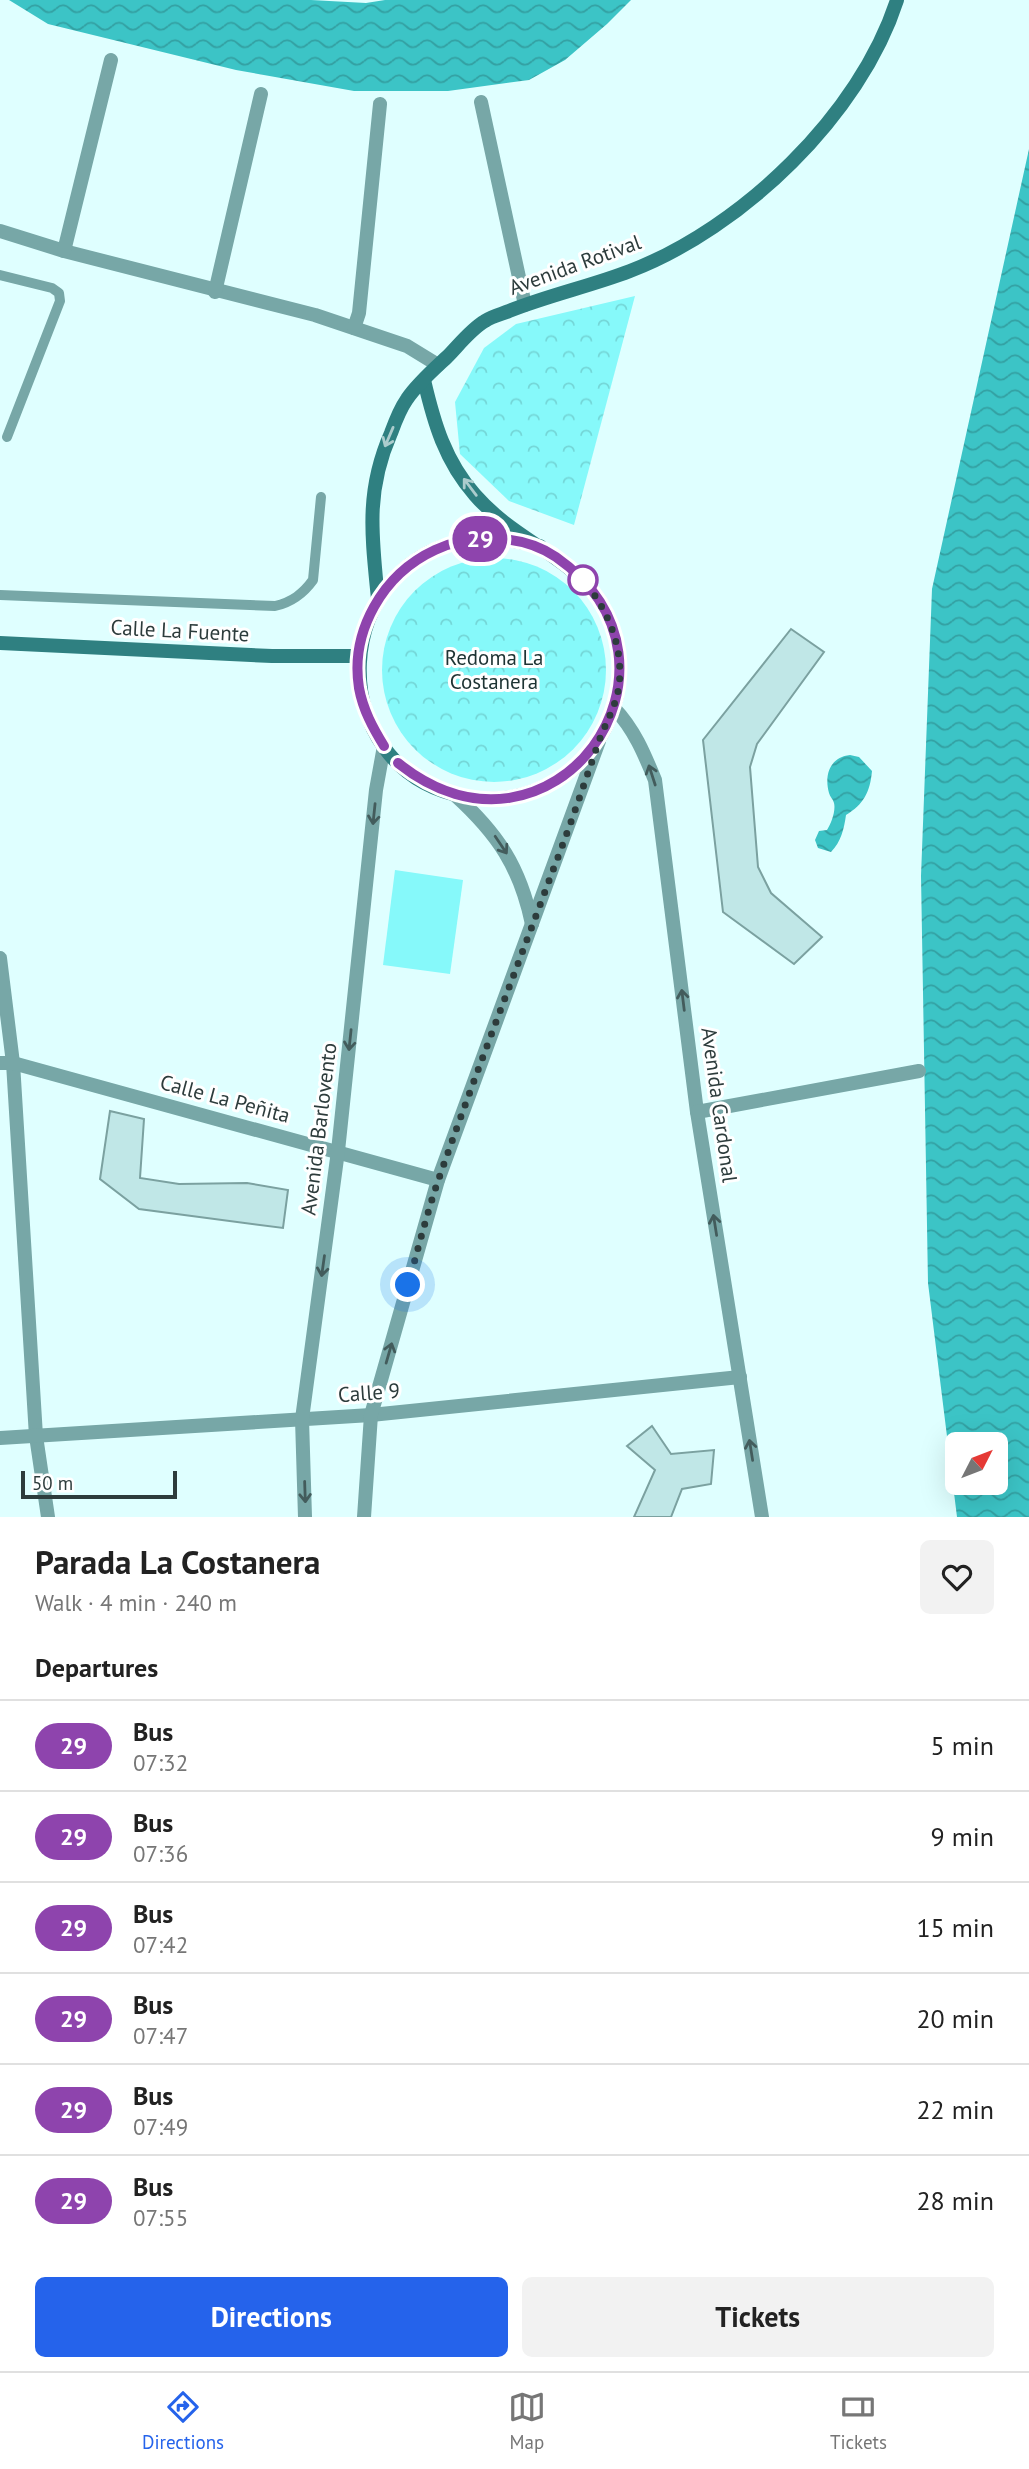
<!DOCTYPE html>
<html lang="en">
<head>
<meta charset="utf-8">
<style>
	:root { --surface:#fff; --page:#f2f2f2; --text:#222; --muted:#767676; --line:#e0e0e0; --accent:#2563eb }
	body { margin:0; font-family:"PT Sans",sans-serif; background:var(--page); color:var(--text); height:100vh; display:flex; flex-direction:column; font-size:26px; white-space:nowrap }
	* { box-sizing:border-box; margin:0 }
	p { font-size:23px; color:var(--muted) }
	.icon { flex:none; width:38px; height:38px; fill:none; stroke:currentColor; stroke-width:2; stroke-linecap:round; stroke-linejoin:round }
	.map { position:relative; height:1517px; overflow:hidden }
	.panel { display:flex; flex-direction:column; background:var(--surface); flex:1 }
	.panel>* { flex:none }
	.badge { padding:0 14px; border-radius:23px; font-size:24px; line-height:46px }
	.needle { width:46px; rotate:48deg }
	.fabs { position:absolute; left:945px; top:1432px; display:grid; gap:14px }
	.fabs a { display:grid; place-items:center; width:63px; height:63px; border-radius:10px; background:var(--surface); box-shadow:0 7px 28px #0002; font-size:35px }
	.scale { position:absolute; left:21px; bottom:18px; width:156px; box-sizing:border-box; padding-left:7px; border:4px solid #2d3c3c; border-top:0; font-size:19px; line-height:24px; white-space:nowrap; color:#2d3c3c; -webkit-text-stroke:5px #fff; paint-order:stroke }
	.you { position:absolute; width:35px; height:35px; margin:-18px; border:5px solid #fff; border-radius:50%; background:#1a73e8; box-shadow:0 0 0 10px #1a73e833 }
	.map>.badge { position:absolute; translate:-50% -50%; box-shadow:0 0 0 4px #fff }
	h2 { padding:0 35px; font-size:26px; line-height:63px }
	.round { display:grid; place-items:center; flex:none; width:74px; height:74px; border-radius:10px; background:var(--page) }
	.overview { display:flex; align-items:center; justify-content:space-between; height:119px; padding:0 35px }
	h1 { font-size:33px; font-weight:800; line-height:52px }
	.button { display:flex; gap:14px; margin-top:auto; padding:14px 35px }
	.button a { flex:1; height:80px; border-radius:10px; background:var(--accent); color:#fff; font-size:28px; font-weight:800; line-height:80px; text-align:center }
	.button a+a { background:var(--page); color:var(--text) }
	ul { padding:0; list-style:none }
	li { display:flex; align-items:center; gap:21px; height:91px; padding:0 35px; border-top:2px solid var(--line) }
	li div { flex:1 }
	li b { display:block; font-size:26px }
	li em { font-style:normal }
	li .badge { min-width:77px; font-weight:700; text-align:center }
	.menu { display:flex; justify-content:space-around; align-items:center; height:98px; border-top:2px solid var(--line); background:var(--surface); font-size:19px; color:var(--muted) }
	.menu a { display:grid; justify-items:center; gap:4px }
	.menu .active { color:var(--accent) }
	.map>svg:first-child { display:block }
	.park { fill:url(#park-crowns) }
	.pitch { fill:#86f9fa }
	.water { fill:url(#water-waves); fill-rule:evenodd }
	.building { fill:#c0e7e7; stroke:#7ba1a0; stroke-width:2 }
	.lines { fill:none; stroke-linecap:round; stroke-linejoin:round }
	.service { stroke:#77a7a7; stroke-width:10 }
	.minor { stroke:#77a7a7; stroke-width:14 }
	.secondary { stroke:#2f8081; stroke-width:14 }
	.oneway { stroke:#accccd }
	.oneway2 { stroke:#435c5c }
	.line-casing { stroke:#fff; stroke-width:16 }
	.line { stroke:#8e44ad; stroke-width:10 }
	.walk { stroke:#2d3c3c; stroke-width:7; stroke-dasharray:0 12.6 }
	.stop-dot { fill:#fff; stroke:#8e44ad; stroke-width:3.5 }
	.labels { text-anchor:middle; stroke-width:6; stroke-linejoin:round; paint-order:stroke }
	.street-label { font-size:21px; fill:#2d3c3c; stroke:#fff }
	.park-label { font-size:21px; fill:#1d3333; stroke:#fff }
</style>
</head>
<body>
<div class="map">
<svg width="1029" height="1517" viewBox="0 0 1029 1517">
	<defs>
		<pattern id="park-crowns" width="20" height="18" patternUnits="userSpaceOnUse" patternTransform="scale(1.75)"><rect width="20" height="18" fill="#86f9fa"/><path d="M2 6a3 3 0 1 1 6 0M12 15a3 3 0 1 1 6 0" fill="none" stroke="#74d6d7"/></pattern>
		<pattern id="water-waves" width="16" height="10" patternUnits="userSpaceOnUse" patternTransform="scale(1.75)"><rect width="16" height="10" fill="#3cc4c6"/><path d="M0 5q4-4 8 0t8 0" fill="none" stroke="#33a0a2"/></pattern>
	</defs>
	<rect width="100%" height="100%" fill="#dfffff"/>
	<g class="park">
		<polygon points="635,296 574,525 509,501 460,454 455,402 484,348 516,324"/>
		<circle cx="494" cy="670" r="112"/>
	</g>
	<polygon class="pitch" points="395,870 463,880 450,974 383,965"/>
	<g class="water">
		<polygon points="9,0 311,0 366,3 385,0 631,0 607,24 565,60 529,80 448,91 354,91 236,70 48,24"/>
		<path d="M1029,149v1368h-72l-29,-234 -7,-407 11,-287zM957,1444h39v38h-39z"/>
		<path d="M850,755l9,2 13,14c-2,21 -8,33 -26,44 -2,14 -5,27 -15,37l-13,-4 -3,-8 4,-9 8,-1c4,-6 9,-19 7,-27 -1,-4 -4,-6 -5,-10 -5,-18 1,-36 21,-38z"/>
	</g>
	<g class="building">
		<polygon points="791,629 824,652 757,744 750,767 758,867 771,893 822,937 794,964 723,912 703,740"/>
		<polygon points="110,1111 144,1119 140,1178 179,1184 247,1183 288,1190 283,1228 139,1209 100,1179"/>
		<polygon points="652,1426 671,1454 714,1450 711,1484 682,1489 671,1517 634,1517 655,1470 627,1446"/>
	</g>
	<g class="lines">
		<g class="service">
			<polyline points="0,275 52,288 59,293 60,301 7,437"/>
			<path d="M0,595l275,11c17,-4 28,-12 38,-26l8,-83"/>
		</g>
		<g class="minor">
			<polyline points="481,102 525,305"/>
			<polyline points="0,231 64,251 315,315 407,346 438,365"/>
			<polyline points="64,251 111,60"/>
			<polyline points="215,292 261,94"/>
			<polyline points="354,328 359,313 380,104"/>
			<path d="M614,708c20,21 30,45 41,72l42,332 65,405"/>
			<path d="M455,795c43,39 65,72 77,129"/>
			<polyline points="0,958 13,1063 36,1436 48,1517"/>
			<polyline points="0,1063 13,1063 438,1180"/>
			<polyline points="697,1112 919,1071"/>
			<polyline points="0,1438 371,1415 740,1377"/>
			<polyline points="305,1517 302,1419 338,1151 376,790 384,746"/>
			<polyline points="364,1517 371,1415 438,1180 599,741"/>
		</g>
		<g class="secondary">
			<path d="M424,380c10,43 21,81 51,115 52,60 136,69 144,165 4,44 -19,93 -57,117 -30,19 -62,26 -96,20 -148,-26 -139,-244 12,-258 21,-2 42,3 62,7"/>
			<path d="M378,599c-6,-62 -13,-107 13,-166 4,-11 9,-24 16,-34 10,-15 26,-29 40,-42 11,-11 24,-28 38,-36 7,-5 17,-7 24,-10 40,-16 82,-25 121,-40 112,-43 230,-156 267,-271"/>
			<polyline points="0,643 272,656 359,656"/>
		</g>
	</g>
	<defs><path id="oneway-shaft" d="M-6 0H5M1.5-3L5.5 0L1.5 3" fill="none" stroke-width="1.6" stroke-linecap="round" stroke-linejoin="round" transform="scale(1.75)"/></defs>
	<g class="oneway">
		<use href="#oneway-shaft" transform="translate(389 437) rotate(113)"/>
		<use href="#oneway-shaft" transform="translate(470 487) rotate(-127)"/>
	</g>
	<g class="oneway2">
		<use href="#oneway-shaft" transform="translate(652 775) rotate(-108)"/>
		<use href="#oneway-shaft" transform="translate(374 814) rotate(96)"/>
		<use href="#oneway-shaft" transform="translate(501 845) rotate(56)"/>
		<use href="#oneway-shaft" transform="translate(683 1000) rotate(-97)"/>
		<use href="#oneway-shaft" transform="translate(350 1040) rotate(96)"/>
		<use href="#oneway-shaft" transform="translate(715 1225) rotate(-99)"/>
		<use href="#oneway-shaft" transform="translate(323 1266) rotate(98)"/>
		<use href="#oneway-shaft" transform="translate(389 1353) rotate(-74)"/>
		<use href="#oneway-shaft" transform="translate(751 1450) rotate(-99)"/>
		<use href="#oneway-shaft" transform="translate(305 1492) rotate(88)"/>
	</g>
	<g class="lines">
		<g class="line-casing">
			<path id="line" d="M384,746c-11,-18 -21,-36 -25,-58 -9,-57 24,-114 76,-138 37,-17 88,-16 121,7 155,108 -4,329 -158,206"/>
		</g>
		<use href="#line" class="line"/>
		<path class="walk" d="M408,1285c10,-36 19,-72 31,-107 36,-103 76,-205 114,-308 17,-43 31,-86 46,-129 7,-19 17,-35 20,-55 5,-42 -13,-80 -40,-111l4,5"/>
	</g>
	<circle class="stop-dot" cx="583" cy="580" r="14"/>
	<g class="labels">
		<g class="street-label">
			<text transform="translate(575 265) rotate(-20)" y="7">Avenida Rotival</text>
			<text transform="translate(180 631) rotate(3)" y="7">Calle La Fuente</text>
			<text transform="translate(225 1099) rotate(15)" y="7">Calle La Peñita</text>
			<text transform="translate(719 1105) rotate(82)" y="7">Avenida Cardonal</text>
			<text transform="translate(319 1129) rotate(-83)" y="7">Avenida Barlovento</text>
			<text transform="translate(369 1393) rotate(-4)" y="7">Calle 9</text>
		</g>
		<g class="park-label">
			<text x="494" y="665">Redoma La<tspan x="494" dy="24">Costanera</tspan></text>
		</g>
	</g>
</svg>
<div class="fabs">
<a><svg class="needle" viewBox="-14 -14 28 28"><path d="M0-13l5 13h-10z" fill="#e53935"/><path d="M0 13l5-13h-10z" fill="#767676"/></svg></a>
</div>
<div class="scale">50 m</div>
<div class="you" style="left:408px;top:1285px"></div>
<b class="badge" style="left:480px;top:539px;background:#8e44ad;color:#fff">29</b>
</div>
<section class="panel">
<div class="overview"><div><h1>Parada La Costanera</h1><p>Walk · 4 min · 240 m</p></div><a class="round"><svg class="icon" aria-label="heart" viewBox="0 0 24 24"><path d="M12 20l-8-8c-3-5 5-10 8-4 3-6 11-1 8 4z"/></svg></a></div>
<h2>Departures</h2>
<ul>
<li><span class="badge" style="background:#8e44ad;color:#fff">29</span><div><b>Bus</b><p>07:32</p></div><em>5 min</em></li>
<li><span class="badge" style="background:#8e44ad;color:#fff">29</span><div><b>Bus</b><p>07:36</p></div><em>9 min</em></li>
<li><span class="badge" style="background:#8e44ad;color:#fff">29</span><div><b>Bus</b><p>07:42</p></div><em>15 min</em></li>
<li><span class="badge" style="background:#8e44ad;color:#fff">29</span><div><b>Bus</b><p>07:47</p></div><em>20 min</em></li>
<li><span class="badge" style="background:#8e44ad;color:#fff">29</span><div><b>Bus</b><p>07:49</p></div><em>22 min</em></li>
<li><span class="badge" style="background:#8e44ad;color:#fff">29</span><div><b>Bus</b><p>07:55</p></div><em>28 min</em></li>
</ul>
<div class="button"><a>Directions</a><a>Tickets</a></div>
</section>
<nav class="menu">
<a class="active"><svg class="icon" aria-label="directions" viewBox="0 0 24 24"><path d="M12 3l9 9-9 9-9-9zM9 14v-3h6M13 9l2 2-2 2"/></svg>Directions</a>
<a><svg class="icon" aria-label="map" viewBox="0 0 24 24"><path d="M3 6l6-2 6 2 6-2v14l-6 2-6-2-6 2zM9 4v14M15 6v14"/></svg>Map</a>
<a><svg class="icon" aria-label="tickets" viewBox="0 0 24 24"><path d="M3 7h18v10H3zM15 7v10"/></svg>Tickets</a>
</nav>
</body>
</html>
